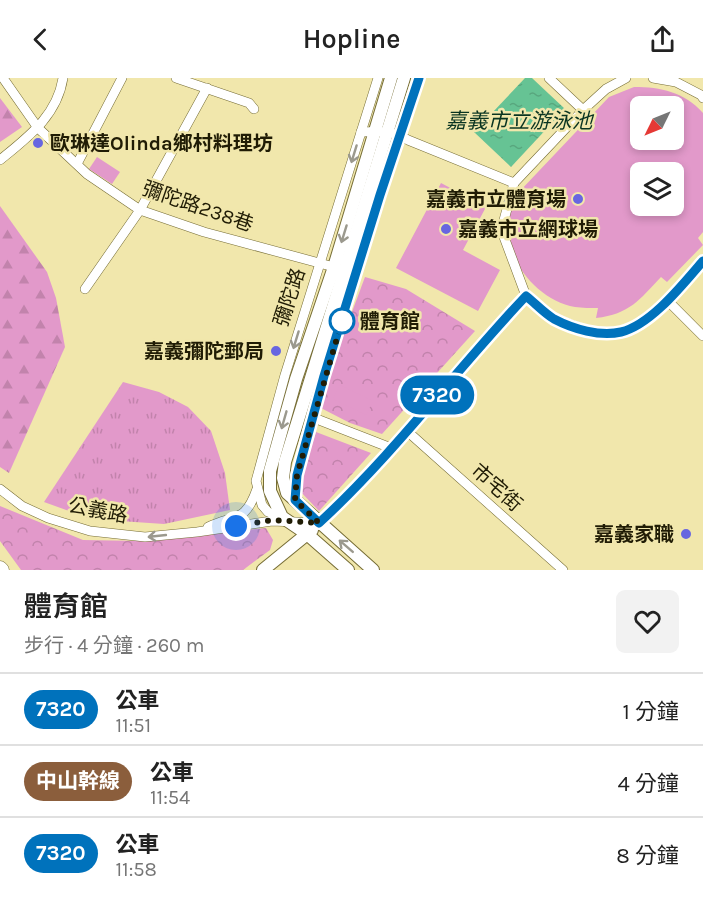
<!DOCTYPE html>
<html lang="zh-TW">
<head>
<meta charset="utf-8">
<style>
	:root { --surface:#fff; --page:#f2f2f2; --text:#222; --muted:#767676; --line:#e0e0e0 }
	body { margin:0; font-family:Karla,"Noto Sans TC",sans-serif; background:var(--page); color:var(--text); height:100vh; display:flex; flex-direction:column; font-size:22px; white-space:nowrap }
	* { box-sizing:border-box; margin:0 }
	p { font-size:20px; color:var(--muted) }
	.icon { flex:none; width:33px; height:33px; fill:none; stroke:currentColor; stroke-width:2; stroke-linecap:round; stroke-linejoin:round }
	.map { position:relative; height:492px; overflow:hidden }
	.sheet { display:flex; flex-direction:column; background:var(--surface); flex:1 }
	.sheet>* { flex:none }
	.badge { padding:0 12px; border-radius:20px; font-size:21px; line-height:39px }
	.needle { width:39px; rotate:227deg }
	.buttons { position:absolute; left:630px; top:18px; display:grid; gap:12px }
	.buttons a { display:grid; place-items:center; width:54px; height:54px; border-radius:9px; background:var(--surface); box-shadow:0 3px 9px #0003; font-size:30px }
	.you { position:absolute; width:30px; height:30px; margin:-15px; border:4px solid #fff; border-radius:50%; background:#1a73e8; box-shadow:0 0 0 9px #1a73e833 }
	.map>.badge { position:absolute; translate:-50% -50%; box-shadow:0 0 0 3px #fff }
	.round { display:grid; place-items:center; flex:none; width:63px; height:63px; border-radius:9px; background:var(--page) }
	.summary { display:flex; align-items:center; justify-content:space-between; height:102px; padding:0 24px }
	h1 { font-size:28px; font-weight:600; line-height:45px }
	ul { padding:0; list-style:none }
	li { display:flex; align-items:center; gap:18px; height:72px; padding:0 24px; border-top:2px solid var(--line) }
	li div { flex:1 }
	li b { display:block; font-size:22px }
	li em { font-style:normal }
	li .badge { min-width:66px; font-weight:700; text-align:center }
	header { display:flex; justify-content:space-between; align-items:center; height:78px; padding:0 24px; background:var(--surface); font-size:27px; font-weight:600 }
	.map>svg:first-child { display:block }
	.grass { fill:url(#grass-tufts) }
	.forest { fill:url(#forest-firs) }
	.park { fill:url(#park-crowns) }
	.pitch { fill:#e299ca; fill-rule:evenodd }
	.water { fill:url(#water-ripples) }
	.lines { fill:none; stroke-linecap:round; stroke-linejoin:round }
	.minor-casing { stroke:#766d35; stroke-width:10 }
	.tertiary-casing { stroke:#766d35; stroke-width:14 }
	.secondary-casing { stroke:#766d35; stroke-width:15 }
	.minor { stroke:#fff; stroke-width:9 }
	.tertiary { stroke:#fff; stroke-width:12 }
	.secondary { stroke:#fff; stroke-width:14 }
	.oneway { stroke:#9b998e }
	.line-casing { stroke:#fff; stroke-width:14 }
	.line { stroke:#0072bc; stroke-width:9 }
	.walk { stroke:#201c05; stroke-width:6; stroke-dasharray:0 10.8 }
	.poi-dot { fill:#6866e0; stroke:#f1e7ac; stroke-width:2 }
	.stop-dot { fill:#fff; stroke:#0072bc; stroke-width:3 }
	.labels { text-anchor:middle; stroke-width:5; stroke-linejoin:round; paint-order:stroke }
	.poi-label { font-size:20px; font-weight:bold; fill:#201c05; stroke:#f1e7ac; text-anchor:end }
	.street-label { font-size:20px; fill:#201c05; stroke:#f1e7ac }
	.stop-label { font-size:20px; font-weight:bold; fill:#201c05; stroke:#f1e7ac; text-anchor:start }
	.water-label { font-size:21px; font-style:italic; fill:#093421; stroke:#f1e7ac }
</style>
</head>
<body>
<header><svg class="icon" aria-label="back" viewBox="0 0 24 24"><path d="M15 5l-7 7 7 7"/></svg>Hopline<svg class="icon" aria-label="share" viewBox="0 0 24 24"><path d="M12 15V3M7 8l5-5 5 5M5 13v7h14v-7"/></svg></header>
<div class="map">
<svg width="703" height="492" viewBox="0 0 703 492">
	<defs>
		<pattern id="grass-tufts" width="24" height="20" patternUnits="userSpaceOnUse" patternTransform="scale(1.5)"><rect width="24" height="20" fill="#e299ca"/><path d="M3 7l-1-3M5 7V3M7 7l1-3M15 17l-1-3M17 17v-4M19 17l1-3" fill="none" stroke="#c283ac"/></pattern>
		<pattern id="forest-firs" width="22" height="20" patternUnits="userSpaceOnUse" patternTransform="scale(1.5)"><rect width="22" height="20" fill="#e299ca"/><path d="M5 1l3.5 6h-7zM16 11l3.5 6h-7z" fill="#c283ac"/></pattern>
		<pattern id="park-crowns" width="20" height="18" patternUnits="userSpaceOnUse" patternTransform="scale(1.5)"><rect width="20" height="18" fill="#e299ca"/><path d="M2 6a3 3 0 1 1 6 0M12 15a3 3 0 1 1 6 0" fill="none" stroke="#c283ac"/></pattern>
		<pattern id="water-ripples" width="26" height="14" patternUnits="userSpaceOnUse" patternTransform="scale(1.5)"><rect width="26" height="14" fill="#66c394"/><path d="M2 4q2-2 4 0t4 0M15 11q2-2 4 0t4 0" fill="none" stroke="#58a77e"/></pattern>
	</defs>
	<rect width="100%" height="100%" fill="#f1e7ac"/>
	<polygon class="grass" points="123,304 159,314 188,329 211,353 225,395 230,432 164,446 91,441 44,424"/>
	<g class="forest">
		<polygon points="0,20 22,49 0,64"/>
		<polygon points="0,128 47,194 56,220 65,269 9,395 0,389"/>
	</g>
	<g class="park">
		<polygon points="365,199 406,211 475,253 382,356 350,345 317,328"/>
		<polygon points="316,354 371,375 319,433 298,411"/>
		<polygon points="0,428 83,462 141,463 266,450 273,462 270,472 243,492 21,492 0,463"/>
	</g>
	<g class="pitch">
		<path d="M634,9c27,0 50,5 69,26v119l-5,6 5,7 -36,37 -6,-5c-22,23 -31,37 -65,41l2,-10c-7,0 -16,0 -23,-1 -41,-7 -78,-56 -65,-98 2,-6 6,-12 9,-17l90,-95zM640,28h34v34h-34zM640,94h34v34h-34z"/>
		<polygon points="97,79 120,94 112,106 89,91"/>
		<polygon points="441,105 486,129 463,172 500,192 478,233 396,190"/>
		<polygon points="340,307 373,323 366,337 333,321"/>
	</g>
	<polygon class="water" points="525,0 532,0 565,31 511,89 474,54"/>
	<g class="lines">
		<g class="minor-casing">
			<g id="minor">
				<polyline points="3,0 38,50 87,96 140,132 204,154 334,189"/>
				<polyline points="176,0 249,25 254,31"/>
				<polyline points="549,0 583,32"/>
				<polyline points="653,0 676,4 701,17 703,20"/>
				<path d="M361,54c16,-1 33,-2 47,8l106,43"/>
				<path d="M0,82c28,-23 57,-44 63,-82"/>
				<polyline points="77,86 122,0"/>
				<polyline points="85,211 140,132 207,10"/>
				<polyline points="526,218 504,159 504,142 514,105 583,32 606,11 626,0"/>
				<polyline points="667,222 703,258"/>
				<polyline points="314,340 391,370"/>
				<polyline points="407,353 563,492"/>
				<path d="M0,411l22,17 26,12 42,13 55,6 52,-5 75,-11 47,2c75,-69 137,-153 207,-227l27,22 21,8 25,8 22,-2 19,-8 27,-24 36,-39"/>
				<polyline points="295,422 297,397 324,298 380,117 419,0"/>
				<polyline points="282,439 268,434 262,427 256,403 285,297 378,0"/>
				<path d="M208,449c28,-13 37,-4 49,-38"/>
			</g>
		</g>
		<g class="tertiary-casing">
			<g id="tertiary">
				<polyline points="263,492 312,452"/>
				<polyline points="348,492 307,456 282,439 270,413 270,393 296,301 334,189 391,0"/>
				<polyline points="373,492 287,415 283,400 285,384 404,0"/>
			</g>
		</g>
		<g class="secondary-casing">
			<polyline id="secondary" points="0,490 2,492"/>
		</g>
		<use href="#minor" class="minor"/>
		<use href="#tertiary" class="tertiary"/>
		<use href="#secondary" class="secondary"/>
	</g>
	<defs><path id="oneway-shaft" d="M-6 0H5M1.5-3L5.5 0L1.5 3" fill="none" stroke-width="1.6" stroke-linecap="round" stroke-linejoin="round" transform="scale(1.5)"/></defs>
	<g class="oneway">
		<use href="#oneway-shaft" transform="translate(354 76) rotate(107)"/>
		<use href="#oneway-shaft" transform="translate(344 156) rotate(107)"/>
		<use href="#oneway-shaft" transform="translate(296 262) rotate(107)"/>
		<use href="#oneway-shaft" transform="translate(284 342) rotate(106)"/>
		<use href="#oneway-shaft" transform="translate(157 458) rotate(174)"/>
		<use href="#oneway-shaft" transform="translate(346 468) rotate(-139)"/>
	</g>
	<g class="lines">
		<g class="line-casing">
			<path id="line" d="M419,0l-39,117 -56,181 -27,99 -2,25 24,23c75,-69 137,-153 207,-227 9,7 18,17 28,23 19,10 46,18 67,13 30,-7 62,-48 82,-71"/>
		</g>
		<use href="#line" class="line"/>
		<polyline class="walk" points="236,448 272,442 319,445 295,422 297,397 342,243"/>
	</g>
	<g class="poi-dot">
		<circle cx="38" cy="65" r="6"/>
		<circle cx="578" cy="121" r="6"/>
		<circle cx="446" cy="151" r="6"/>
		<circle cx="276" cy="273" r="6"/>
		<circle cx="686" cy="456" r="6"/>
	</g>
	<circle class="stop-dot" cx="342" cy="243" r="12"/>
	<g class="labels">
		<g class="poi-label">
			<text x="50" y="72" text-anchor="start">歐琳達Olinda鄉村料理坊</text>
			<text x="566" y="128">嘉義市立體育場</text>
			<text x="458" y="158" text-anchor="start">嘉義市立網球場</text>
			<text x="264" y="280">嘉義彌陀郵局</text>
			<text x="674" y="463">嘉義家職</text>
		</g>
		<g class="street-label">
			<text transform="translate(198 128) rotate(19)" y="7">彌陀路238巷</text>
			<text transform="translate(289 219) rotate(-72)" y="7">彌陀路</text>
			<text transform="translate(497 409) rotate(42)" y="7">市宅街</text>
			<text transform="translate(98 432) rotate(11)" y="7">公義路</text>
		</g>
		<g class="stop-label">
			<text x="360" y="250">體育館</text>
		</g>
		<g class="water-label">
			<text x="519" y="50">嘉義市立游泳池</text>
		</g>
	</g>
</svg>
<div class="buttons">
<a><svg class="needle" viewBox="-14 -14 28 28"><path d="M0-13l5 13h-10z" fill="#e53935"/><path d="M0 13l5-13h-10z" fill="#767676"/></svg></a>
<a><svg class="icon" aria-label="layers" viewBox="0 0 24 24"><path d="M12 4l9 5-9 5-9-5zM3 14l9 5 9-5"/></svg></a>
</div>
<div class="you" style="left:236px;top:448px"></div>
<b class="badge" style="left:437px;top:317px;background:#0072bc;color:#fff">7320</b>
</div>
<section class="sheet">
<div class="summary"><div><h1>體育館</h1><p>步行 · 4 分鐘 · 260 m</p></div><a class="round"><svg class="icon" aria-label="heart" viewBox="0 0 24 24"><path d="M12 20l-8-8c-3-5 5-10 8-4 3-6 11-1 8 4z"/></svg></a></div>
<ul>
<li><span class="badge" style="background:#0072bc;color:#fff">7320</span><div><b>公車</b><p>11:51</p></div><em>1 分鐘</em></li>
<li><span class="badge" style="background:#8b5e3c;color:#fff">中山幹線</span><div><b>公車</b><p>11:54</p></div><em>4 分鐘</em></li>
<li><span class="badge" style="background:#0072bc;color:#fff">7320</span><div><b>公車</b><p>11:58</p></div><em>8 分鐘</em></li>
</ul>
</section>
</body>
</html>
